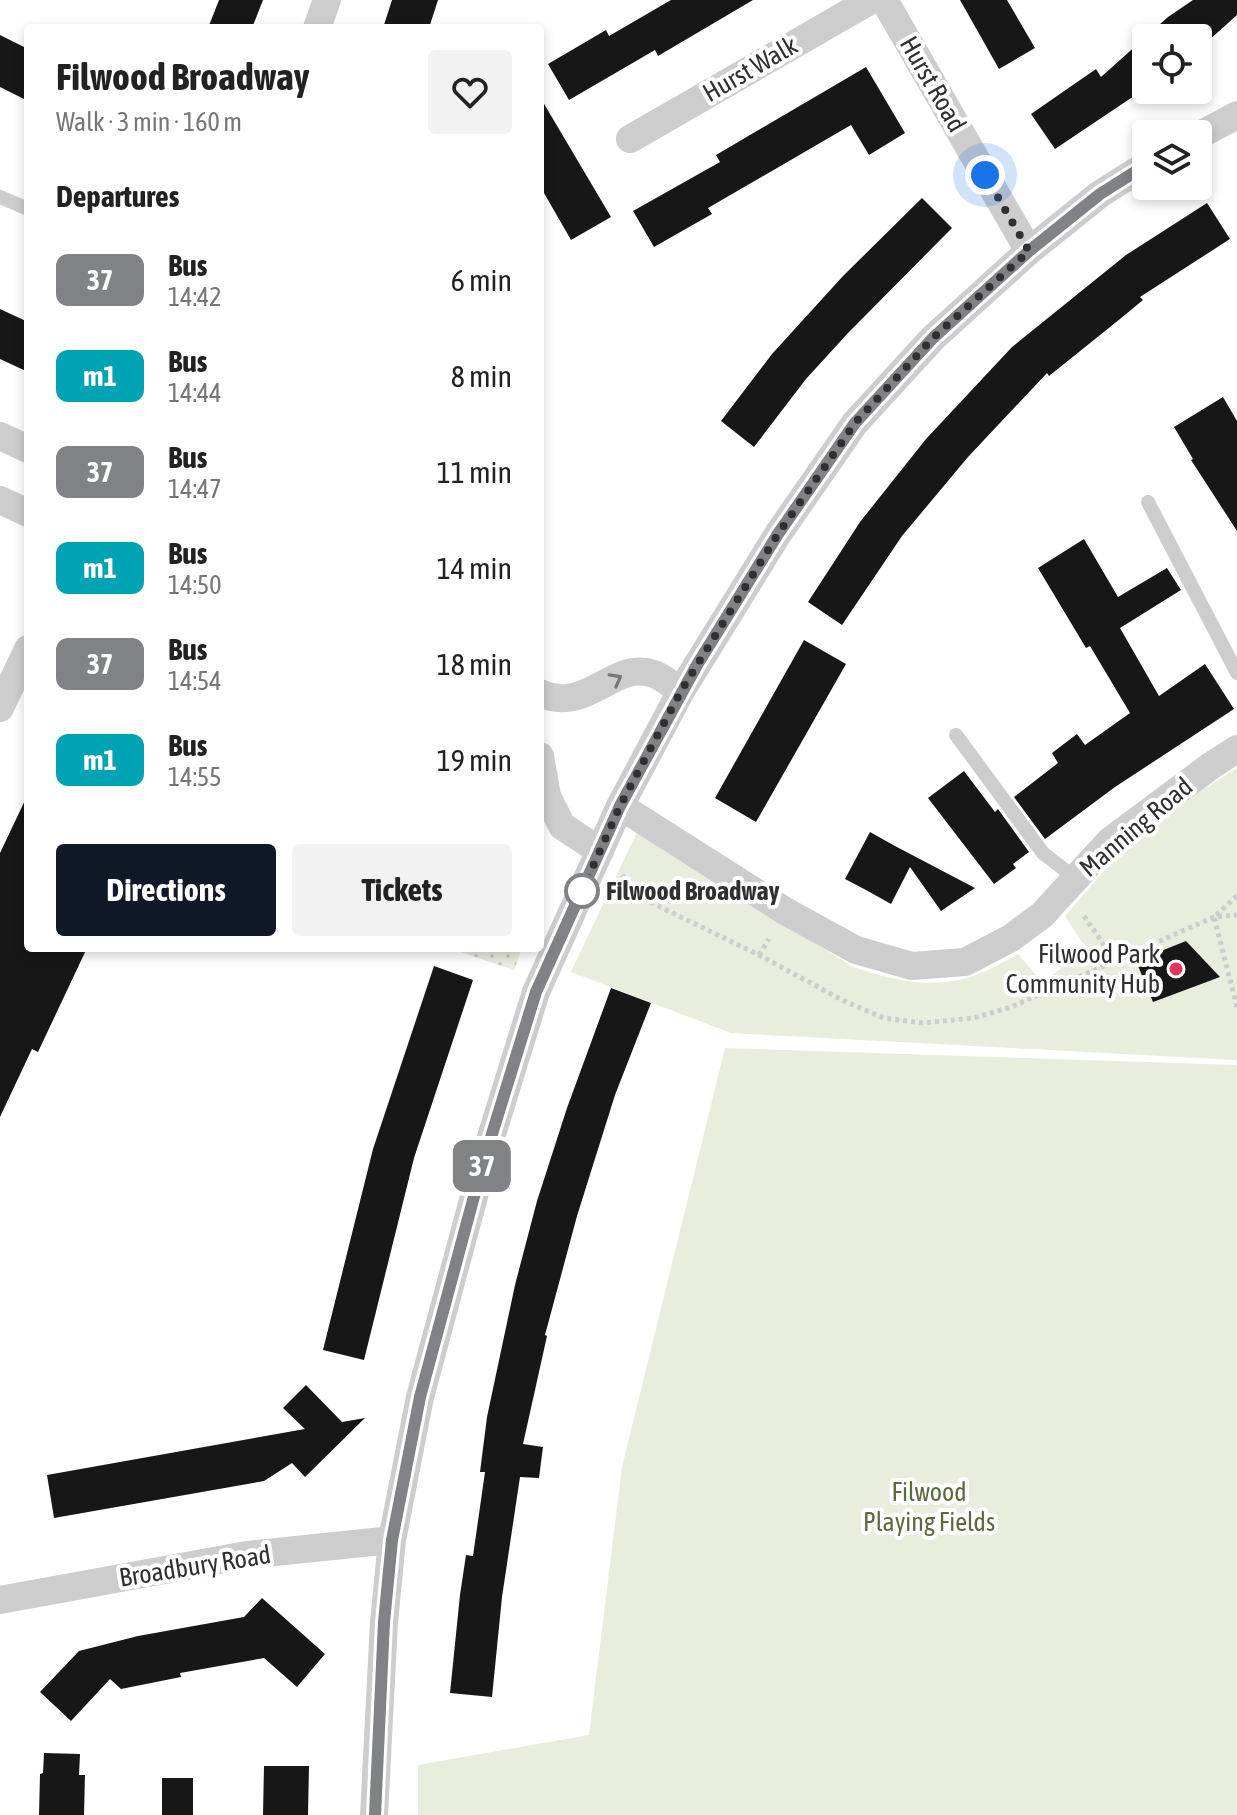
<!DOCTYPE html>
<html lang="en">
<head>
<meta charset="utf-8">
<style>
	:root { --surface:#fff; --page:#f2f2f2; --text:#222; --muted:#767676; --accent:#111827 }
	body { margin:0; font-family:"Asap Condensed",sans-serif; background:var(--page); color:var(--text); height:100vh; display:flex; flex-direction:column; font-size:30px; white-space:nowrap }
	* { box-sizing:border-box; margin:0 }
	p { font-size:26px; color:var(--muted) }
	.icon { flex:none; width:44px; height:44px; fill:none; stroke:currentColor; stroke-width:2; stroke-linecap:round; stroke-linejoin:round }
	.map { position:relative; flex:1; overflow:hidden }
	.details { position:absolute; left:24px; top:24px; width:520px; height:928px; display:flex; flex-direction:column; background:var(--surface); border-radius:8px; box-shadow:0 4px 12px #0003 }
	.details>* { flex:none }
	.badge { padding:0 16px; border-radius:12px; font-size:28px; line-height:52px }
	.tools { position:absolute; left:1132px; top:24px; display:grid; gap:16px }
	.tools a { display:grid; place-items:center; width:80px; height:80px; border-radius:8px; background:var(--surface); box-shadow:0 4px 12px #0003; font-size:40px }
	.you { position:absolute; width:40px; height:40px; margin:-20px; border:6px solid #fff; border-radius:50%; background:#1a73e8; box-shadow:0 0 0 12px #1a73e833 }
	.map>.badge { position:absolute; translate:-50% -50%; box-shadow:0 0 0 4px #fff }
	h2 { padding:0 32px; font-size:30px; line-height:72px }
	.round { display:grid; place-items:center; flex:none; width:84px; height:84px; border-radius:8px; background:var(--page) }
	.head { display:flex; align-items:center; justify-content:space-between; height:136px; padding:0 32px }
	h1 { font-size:38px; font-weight:700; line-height:60px }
	.cta { display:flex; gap:16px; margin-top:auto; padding:16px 32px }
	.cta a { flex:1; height:92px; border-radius:8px; background:var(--accent); color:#fff; font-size:32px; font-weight:700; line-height:92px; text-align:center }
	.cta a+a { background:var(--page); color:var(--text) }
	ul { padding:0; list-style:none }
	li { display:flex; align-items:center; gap:24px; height:96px; padding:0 32px }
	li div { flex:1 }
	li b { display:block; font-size:30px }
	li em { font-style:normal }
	li .badge { min-width:88px; font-weight:700; text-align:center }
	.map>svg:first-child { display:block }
	.grass { fill:url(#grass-dots) }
	.green { fill:#e8edde }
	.building { fill:#171717 }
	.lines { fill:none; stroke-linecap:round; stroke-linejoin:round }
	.path { stroke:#cdcdcd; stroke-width:5; stroke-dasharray:4 4; stroke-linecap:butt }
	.lane { stroke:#cdcdcd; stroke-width:14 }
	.street { stroke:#cdcdcd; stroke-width:28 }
	.oneway { stroke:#777 }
	.line-casing { stroke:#fff; stroke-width:18 }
	.line { stroke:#808285; stroke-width:12 }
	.walk { stroke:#303030; stroke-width:8; stroke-dasharray:0 14.4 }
	.stop-dot { fill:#fff; stroke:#808285; stroke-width:4 }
	.poi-dot { fill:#e23658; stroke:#fff; stroke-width:3 }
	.labels { text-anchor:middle; stroke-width:8; stroke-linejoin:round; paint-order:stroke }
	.street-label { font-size:26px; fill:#303030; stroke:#fff }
	.stop-label { font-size:26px; font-weight:bold; fill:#303030; stroke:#fff; text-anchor:start }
	.poi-label { font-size:26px; fill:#303030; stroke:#fff; text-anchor:end }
	.park-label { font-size:26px; fill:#596b3e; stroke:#fff }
</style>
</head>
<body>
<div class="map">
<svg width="1237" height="1815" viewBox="0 0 1237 1815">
	<defs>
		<pattern id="grass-dots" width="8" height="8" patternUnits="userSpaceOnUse" patternTransform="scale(2)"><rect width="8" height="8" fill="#e8edde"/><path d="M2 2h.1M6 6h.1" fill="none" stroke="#c7ccbf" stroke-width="1.8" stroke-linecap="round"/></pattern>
	</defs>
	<rect width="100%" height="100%" fill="#fff"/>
	<polygon class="grass" points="449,948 522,948 514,970"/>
	<g class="green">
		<path d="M1237,768v292l-506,-27 -160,-61 67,-142 213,136c38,14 83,24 122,10 16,-5 31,-15 45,-22l25,29 43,-35 -21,-32 50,-58 67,-55z"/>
		<polygon points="725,1048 1237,1065 1237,1815 418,1815 418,1765 589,1735 622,1467"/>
	</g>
	<g class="building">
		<polygon points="219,0 263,0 252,28 208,28"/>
		<polygon points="392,0 438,0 429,28 383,28"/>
		<polygon points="671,0 753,0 658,56 655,50 569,100 548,64 606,30 609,36"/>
		<polygon points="960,0 1007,0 1035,48 999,69"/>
		<polygon points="1193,0 1237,0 1237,15 1198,50 1198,38 1146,38 1146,88 1055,149 1031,114 1096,69 1101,77 1168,17"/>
		<polygon points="0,35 28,49 28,101 0,87"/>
		<polygon points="866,67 905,133 869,155 851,125 708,208 712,214 654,247 633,211 720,162 716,155"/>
		<polygon points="540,97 611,217 571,240 540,186"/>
		<polygon points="922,198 952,228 848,333 806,379 754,447 721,421 772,354 843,276"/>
		<polygon points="1207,203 1230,239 1140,297 1143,300 1120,319 1049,376 1047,373 968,457 902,536 842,625 808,602 860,522 926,439 1012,347 1126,255"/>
		<polygon points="0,309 28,322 28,372 0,359"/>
		<polygon points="1223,397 1237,421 1237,531 1191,460 1193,459 1174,427"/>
		<polygon points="1084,539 1118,597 1167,568 1181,590 1120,628 1159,696 1205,664 1234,709 1115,787 1045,839 1014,797 1058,763 1052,753 1077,734 1085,745 1130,713 1090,646 1086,648 1038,568"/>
		<polygon points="804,640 846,664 756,822 715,798"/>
		<polygon points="964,771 995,812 998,809 1029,852 1013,864 1016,868 994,884 928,798"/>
		<polygon points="28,794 28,948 87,948 38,1052 32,1049 0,1117 0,853"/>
		<polygon points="870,832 895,846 975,888 941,911 910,867 891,904 866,890 845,879"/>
		<polygon points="1186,941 1220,977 1153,1002 1136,961"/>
		<polygon points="434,966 473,980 414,1158 364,1360 323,1350 373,1149"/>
		<polygon points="611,988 651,1003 615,1095 577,1216 545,1335 547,1336 523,1444 543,1447 539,1478 520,1477 502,1597 492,1697 450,1693 460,1595 466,1555 473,1556 485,1472 480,1472 487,1417 515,1285 537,1201 567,1108"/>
		<polygon points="306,1385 342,1422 365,1418 305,1477 292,1463 264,1481 54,1518 47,1475 305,1429 283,1408"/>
		<polygon points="262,1598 325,1654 297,1687 264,1658 180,1673 181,1677 121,1689 110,1679 71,1721 40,1692 79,1651 138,1636 244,1617"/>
		<polygon points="44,1753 80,1754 79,1775 85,1775 84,1815 39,1815 40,1774 43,1773"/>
		<polygon points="264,1766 309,1766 308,1815 263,1815"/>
		<rect x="162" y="1778" width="31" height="37"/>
	</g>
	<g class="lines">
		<g class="path">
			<polyline points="622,875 642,898 759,955 844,1001 884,1018 923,1023 974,1018 1011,1007 1214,917 1237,915"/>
			<polyline points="1237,896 1214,917 1237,1007"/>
			<polyline points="1084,916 1115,961"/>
			<polyline points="759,955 769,939"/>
		</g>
		<g class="lane">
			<polyline points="0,197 28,209"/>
			<polyline points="1148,502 1237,673"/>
			<polyline points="956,735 1043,853 1075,878"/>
		</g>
		<g class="street">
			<polyline points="884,0 1029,251"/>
			<polyline points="317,28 327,0"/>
			<polyline points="1198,136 1237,115"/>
			<polyline points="630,139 871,0"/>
			<polyline points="0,436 28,449"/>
			<polyline points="0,500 28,513"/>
			<path d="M540,693c47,22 74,-34 114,-19 9,3 19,12 27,17"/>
			<polyline points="0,708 28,649"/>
			<polyline points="540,756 547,796 562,826 600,851"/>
			<polyline points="620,806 785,911 856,950 912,966 965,962 1011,938 1042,915 1110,841 1212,765 1237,749"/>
			<polyline points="0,1600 247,1555 392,1540"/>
			<polyline points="374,1815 384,1622 392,1540 420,1397 483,1163 536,992 620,806 681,691 778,534 855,423 933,338 1029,251 1100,194 1146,165"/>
		</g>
	</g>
	<defs><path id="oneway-chevron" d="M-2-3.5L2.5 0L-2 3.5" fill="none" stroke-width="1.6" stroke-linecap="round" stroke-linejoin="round" transform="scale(2)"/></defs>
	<use class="oneway" href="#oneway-chevron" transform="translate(616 679) rotate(-29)"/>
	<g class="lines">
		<g class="line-casing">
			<polyline id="line" points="375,1815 384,1622 392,1540 420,1397 483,1163 536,992 620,806 697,665 778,534 855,423 933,338 1029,251 1100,194 1146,165"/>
		</g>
		<use href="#line" class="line"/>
		<polyline class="walk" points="582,891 620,806 681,691 778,534 840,445 855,423 933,338 1029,251 985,175"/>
	</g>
	<circle class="stop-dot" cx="582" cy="891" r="16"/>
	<circle class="poi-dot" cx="1176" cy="969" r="8"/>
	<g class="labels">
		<g class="street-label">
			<text transform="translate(750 69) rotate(-30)" y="9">Hurst Walk</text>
			<text transform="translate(933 84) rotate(60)" y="9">Hurst Road</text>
			<text transform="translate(1136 827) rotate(-40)" y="9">Manning Road</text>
			<text transform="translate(195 1566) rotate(-9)" y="9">Broadbury Road</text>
		</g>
		<g class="stop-label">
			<text x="606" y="900">Filwood Broadway</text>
		</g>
		<g class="poi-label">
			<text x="1160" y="963">Filwood Park<tspan x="1160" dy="30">Community Hub</tspan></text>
		</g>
		<g class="park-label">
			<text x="929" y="1501">Filwood<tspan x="929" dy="30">Playing Fields</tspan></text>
		</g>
	</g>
</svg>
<div class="tools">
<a><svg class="icon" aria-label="locate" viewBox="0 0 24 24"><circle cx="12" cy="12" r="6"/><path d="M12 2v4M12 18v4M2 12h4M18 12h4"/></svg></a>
<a><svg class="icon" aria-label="layers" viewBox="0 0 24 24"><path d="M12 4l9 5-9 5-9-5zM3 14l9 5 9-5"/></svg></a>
</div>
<div class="you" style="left:985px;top:175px"></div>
<b class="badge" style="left:482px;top:1166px;background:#808285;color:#fff">37</b>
<section class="details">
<div class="head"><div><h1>Filwood Broadway</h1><p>Walk · 3 min · 160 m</p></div><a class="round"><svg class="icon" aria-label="heart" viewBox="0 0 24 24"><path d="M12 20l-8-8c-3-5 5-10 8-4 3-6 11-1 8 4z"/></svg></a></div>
<h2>Departures</h2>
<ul>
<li><span class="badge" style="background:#808285;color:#fff">37</span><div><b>Bus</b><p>14:42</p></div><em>6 min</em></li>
<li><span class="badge" style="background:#00a3b4;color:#fff">m1</span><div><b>Bus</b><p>14:44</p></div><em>8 min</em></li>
<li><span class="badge" style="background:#808285;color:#fff">37</span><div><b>Bus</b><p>14:47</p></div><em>11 min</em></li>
<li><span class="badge" style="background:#00a3b4;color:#fff">m1</span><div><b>Bus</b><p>14:50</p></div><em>14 min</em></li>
<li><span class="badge" style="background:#808285;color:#fff">37</span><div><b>Bus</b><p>14:54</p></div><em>18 min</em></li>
<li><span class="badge" style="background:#00a3b4;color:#fff">m1</span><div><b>Bus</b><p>14:55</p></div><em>19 min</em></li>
</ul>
<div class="cta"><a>Directions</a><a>Tickets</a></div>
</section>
</div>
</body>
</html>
